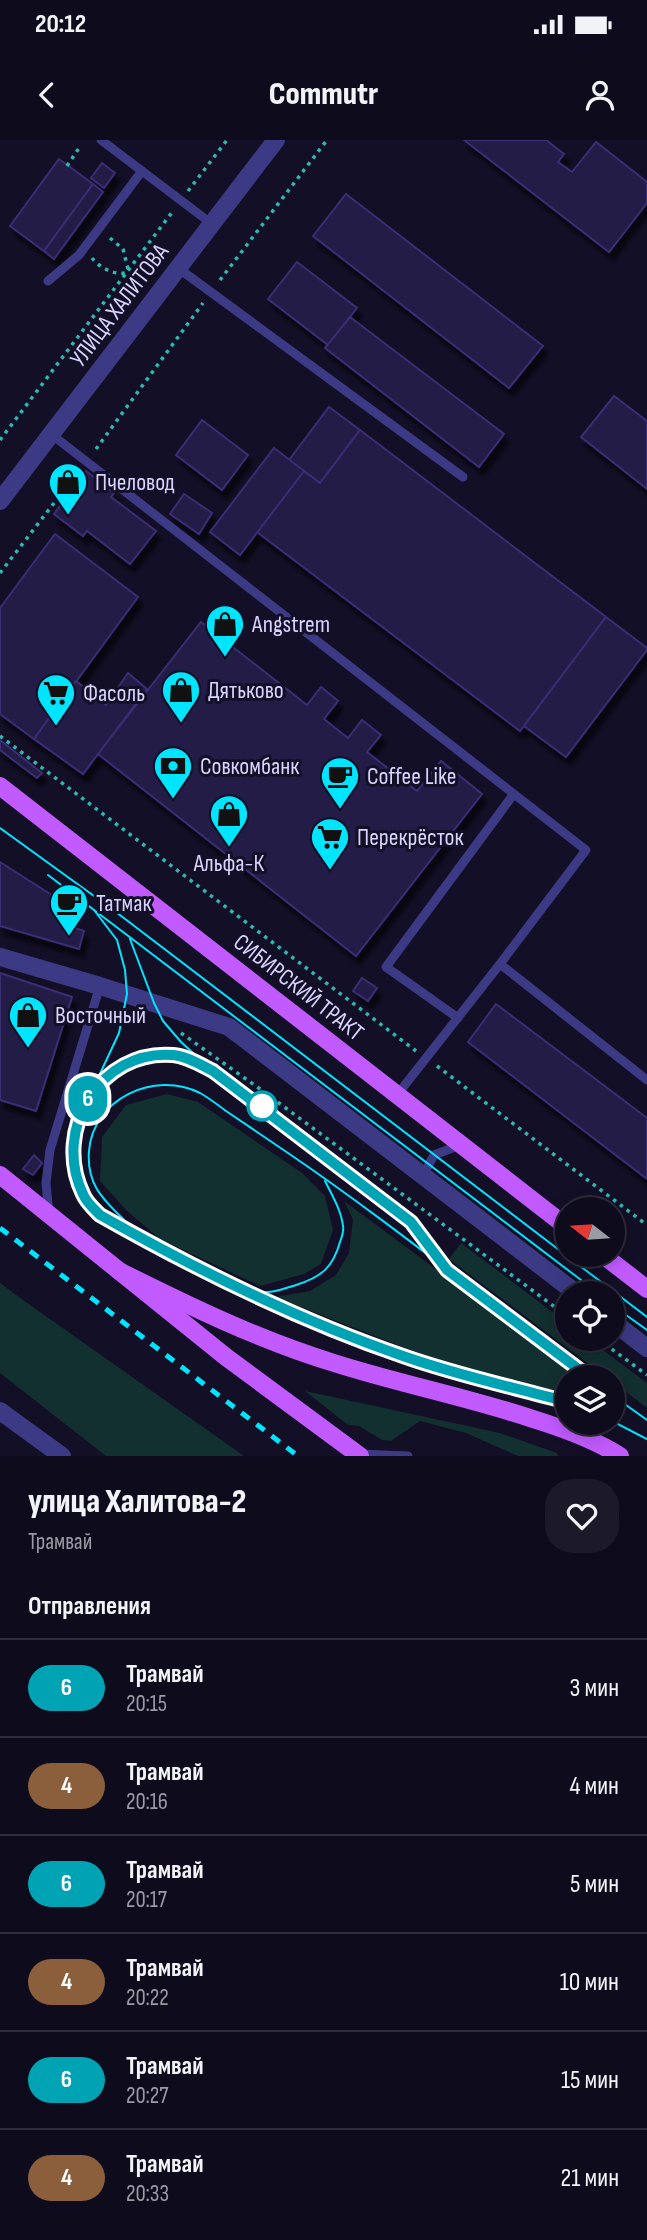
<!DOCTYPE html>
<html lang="ru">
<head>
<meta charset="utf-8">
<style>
	:root { --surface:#0e0b1c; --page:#1c1929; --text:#f1f3f6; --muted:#9b9ba3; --line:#2e2b3b }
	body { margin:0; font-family:"Sofia Sans Condensed",sans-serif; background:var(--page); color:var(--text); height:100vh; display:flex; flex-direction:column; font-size:26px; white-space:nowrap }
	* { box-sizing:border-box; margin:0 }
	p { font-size:23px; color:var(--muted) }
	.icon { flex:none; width:38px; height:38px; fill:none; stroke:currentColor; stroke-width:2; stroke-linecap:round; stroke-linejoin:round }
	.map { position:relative; height:1316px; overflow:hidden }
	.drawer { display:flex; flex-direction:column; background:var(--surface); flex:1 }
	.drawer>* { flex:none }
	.badge { padding:0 14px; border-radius:23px; font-size:24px; line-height:46px }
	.needle { width:46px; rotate:287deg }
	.tools { position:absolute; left:555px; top:1057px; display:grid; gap:14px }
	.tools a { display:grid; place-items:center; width:70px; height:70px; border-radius:50%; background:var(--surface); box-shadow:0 4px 18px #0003,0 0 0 2px var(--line); font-size:35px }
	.map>.badge { position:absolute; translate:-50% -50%; box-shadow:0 0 0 4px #fff }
	h2 { padding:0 28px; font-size:26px; line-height:63px }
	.round { display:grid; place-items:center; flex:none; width:74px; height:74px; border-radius:28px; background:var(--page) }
	.headline { display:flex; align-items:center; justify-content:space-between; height:119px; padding:0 28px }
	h1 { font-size:33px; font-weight:800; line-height:52px }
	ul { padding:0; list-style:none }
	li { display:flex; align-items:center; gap:21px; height:98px; padding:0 28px; border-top:2px solid var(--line) }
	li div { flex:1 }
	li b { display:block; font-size:26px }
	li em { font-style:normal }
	li .badge { min-width:77px; font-weight:700; text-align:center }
	.status { display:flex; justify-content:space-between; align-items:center; height:49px; padding:0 35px; background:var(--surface); direction:ltr }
	.status svg { height:19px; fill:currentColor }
	header { display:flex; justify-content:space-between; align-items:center; height:91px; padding:0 28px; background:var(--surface); font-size:32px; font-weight:800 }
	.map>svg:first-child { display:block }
	.green { fill:#12302f }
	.building { fill:#241b47; stroke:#3b2d73; stroke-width:2; filter:url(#shadow) }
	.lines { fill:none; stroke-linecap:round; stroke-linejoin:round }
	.path { stroke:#2fb8b0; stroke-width:3.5; stroke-dasharray:3.5 5; stroke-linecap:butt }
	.service { stroke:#3d3a85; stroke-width:9 }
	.minor { stroke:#3d3a85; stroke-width:18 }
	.tertiary { stroke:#3d3a85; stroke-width:18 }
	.primary { stroke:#c25bff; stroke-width:18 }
	.tram { stroke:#00e5ff; stroke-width:2 }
	.rail { stroke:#00e5ff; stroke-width:5; stroke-dasharray:10 9; stroke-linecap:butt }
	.line-casing { stroke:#fff; stroke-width:16 }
	.line { stroke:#00a3b4; stroke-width:10 }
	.stop-dot { fill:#fff; stroke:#00a3b4; stroke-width:3.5 }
	.labels { text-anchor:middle; stroke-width:6; stroke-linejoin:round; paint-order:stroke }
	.street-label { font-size:24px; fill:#d9d4ff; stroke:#130f26 }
	.poi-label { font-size:24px; fill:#d9d4ff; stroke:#130f26; text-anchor:start }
</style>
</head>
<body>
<div class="status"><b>20:12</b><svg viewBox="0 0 49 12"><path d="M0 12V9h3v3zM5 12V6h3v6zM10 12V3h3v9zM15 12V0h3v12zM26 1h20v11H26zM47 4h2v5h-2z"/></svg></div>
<header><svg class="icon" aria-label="back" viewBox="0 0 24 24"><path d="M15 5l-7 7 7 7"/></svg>Commutr<svg class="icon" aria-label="person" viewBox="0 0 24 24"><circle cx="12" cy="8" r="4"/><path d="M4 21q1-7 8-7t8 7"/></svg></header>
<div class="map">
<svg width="647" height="1316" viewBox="0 0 647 1316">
	<defs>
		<filter id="shadow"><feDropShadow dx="4.5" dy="8" stdDeviation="2" flood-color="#0009"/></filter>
	</defs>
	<rect width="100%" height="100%" fill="#130f26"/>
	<g class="green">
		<polygon points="167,954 198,962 302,1033 325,1056 333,1090 321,1124 304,1134 260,1146 160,1099 127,1071 100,1041 102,997 126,965"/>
		<polygon points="344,1061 581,1237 567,1237 567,1254 431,1218 275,1157 310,1151 336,1135 349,1113 353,1079"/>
		<polygon points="461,1103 567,1183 567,1199 588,1199 647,1243 647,1268 613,1242 612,1237 606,1237 449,1119"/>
		<polygon points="0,1143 23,1160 244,1316 106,1316 0,1233"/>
		<polygon points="305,1251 500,1293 557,1313 558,1316 518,1316 466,1293 420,1281 391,1301 382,1300 359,1286 348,1285"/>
	</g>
	<g class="building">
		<polygon points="464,0 546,0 564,14 558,22 572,32 596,2 647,42 647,63 609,112"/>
		<polygon points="59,19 93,44 44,111 10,86"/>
		<polygon points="102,23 115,33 104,48 91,38"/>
		<polygon points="93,44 103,52 54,119 44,111"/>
		<polygon points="346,54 543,206 509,248 313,96"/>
		<polygon points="297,122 357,168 328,205 268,159"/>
		<polygon points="350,177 504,294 479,327 325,208"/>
		<polygon points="614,256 647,281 647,349 581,297"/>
		<polygon points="329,267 360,290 320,343 289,320"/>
		<polygon points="202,280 248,315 222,350 176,315"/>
		<polygon points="360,290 606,477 520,591 257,392 304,331 320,343"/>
		<polygon points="274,308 304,331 240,415 210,392"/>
		<polygon points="86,331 114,353 111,357 156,391 130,424 87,391 83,396 54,374"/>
		<polygon points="184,354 212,373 199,394 170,374"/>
		<polygon points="55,394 138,457 34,599 0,574 0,468"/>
		<polygon points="606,477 647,508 647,510 566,617 524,586"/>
		<polygon points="201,482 307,565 321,547 338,561 324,579 348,598 362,580 381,595 367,612 417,651 441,621 482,654 356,816 98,614"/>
		<polygon points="128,533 147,549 83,634 34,599 76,541 106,565"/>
		<polygon points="0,600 42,633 37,638 0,610"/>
		<polygon points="0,722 72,768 62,784 84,791 79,809 0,786"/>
		<polygon points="0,833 72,857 36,971 0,960"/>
		<polygon points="362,838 377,848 368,861 353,851"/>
		<polygon points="496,864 647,978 647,1039 468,902"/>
		<polygon points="34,1015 42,1023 33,1035 23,1029"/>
	</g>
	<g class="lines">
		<g class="path">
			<polyline points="67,26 79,8"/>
			<polyline points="188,51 227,0"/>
			<polyline points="110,98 123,109 128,129"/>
			<path d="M92,118c7,9 21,17 33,15"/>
			<polyline points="220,140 327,0"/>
			<polyline points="0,300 173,71"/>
			<polyline points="96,309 203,163"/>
			<polyline points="0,433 78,332"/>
			<polyline points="0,596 416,911"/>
			<polyline points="181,893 260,949 567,1176"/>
			<polyline points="437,926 647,1085"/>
			<polyline points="598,1199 647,1235"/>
		</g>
		<g class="service">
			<polyline points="101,0 212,84"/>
			<polyline points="178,128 463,337"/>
			<polyline points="48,141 79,115 142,31"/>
			<polyline points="51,294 586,710 500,824"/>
			<polyline points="458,878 386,827 513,655"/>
			<polyline points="397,955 500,824 647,940"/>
			<polyline points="429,1037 426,1030 434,1015 460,1005"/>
			<polyline points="49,1074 46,1043 50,1010 99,849"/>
			<polyline points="359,1314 408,1316"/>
		</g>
		<g class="minor">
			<polyline points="0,817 100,846 229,887 576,1153"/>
			<polyline points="612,1181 647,1208"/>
		</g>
		<g class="tertiary">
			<polyline points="0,361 276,0"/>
			<polyline points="0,1271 62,1316"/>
		</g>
		<g class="primary">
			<polyline points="0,646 567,1087"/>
			<polyline points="0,1035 226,1217 360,1316"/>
			<polyline points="603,1115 647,1149"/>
			<path d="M119,1131c70,35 140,69 215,92 66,21 133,34 199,56 29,9 61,20 87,37"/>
		</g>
		<g class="tram">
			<polyline points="0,688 112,769 647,1177"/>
			<polyline points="48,735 581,1140"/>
			<path d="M94,770l23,30 8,30 2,24 -8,39 -42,90 -4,24 4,32 7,18 16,18c97,55 198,104 303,141 53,19 110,31 164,46"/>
			<polyline points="130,799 154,863 163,881 181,902 213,931 411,1082 435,1114"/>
			<path d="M102,942c27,-28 60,-35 95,-18"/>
			<path d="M130,1086c-23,-24 -44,-38 -41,-75 4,-52 65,-81 111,-58 9,5 18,12 26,18 21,14 41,28 62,42 103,70 200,150 301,224"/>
			<path d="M254,1151c14,4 29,-2 42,-6 26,-8 37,-18 44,-43 2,-5 4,-10 3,-16 -2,-16 -11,-31 -18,-45"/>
			<polyline points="626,1175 647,1190"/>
			<polyline points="612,1255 647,1280"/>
			<polyline points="612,1281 647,1299"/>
		</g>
		<polyline class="rail" points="0,1088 298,1316"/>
	</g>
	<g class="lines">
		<g class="line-casing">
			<path id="line" d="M567,1262c-54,-15 -111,-27 -164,-46 -105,-36 -206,-86 -303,-141 -6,-6 -14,-13 -17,-21 -31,-64 17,-145 90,-139 14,1 28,10 40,16l198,151 36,48 142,107"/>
		</g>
		<use href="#line" class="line"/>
	</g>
	<defs>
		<g id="shop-pin" transform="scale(2.0125)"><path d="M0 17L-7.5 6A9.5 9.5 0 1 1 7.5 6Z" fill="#00e5ff" stroke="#130f26"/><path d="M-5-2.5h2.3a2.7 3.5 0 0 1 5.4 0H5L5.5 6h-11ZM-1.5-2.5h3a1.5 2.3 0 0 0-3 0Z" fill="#111"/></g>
		<g id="supermarket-pin" transform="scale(2.0125)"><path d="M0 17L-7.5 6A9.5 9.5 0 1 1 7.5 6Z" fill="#00e5ff" stroke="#130f26"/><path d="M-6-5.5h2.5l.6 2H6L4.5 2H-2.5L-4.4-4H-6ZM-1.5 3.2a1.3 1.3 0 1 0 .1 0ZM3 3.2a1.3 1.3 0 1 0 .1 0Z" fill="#111"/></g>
		<g id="bank-pin" transform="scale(2.0125)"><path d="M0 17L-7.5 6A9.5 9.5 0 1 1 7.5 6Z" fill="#00e5ff" stroke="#130f26"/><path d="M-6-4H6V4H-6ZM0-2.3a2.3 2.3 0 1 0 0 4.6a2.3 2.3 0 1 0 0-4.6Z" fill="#111"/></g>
		<g id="cafe-pin" transform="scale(2.0125)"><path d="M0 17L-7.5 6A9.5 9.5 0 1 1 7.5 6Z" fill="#00e5ff" stroke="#130f26"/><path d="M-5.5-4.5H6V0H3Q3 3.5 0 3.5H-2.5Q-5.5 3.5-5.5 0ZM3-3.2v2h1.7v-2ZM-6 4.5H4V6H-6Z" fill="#111"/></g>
	</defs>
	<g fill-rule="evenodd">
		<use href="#shop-pin" x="68" y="342"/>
		<use href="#shop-pin" x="225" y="484"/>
		<use href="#shop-pin" x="181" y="550"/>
		<use href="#supermarket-pin" x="56" y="553"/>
		<use href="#bank-pin" x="173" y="626"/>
		<use href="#cafe-pin" x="340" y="636"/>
		<use href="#shop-pin" x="229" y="674"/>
		<use href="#supermarket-pin" x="330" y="697"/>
		<use href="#cafe-pin" x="69" y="763"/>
		<use href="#shop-pin" x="28" y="875"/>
	</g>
	<circle class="stop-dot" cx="262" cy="966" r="14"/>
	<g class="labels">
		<g class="street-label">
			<text transform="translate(119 165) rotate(-53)" y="8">УЛИЦА ХАЛИТОВА</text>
			<text transform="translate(299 847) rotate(38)" y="8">СИБИРСКИЙ ТРАКТ</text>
		</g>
		<g class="poi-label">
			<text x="95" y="350">Пчеловод</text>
			<text x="252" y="492">Angstrem</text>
			<text x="208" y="558">Дятьково</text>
			<text x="83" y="561">Фасоль</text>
			<text x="200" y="634">Совкомбанк</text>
			<text x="367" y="644">Coffee Like</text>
			<text x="357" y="705">Перекрёсток</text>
			<text x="229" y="731" text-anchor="middle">Альфа-К</text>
			<text x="96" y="771">Татмак</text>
			<text x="55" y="883">Восточный</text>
		</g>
	</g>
</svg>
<div class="tools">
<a><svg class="needle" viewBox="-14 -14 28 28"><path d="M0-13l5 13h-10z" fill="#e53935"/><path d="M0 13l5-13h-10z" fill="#9b9ba3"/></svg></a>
<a><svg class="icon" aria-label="locate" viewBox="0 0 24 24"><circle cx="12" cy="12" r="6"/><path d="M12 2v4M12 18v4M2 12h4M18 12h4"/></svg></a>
<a><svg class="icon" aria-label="layers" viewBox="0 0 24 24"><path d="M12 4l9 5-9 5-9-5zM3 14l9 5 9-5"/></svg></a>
</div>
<b class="badge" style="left:88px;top:959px;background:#00a3b4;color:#fff">6</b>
</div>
<section class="drawer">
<div class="headline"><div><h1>улица Халитова-2</h1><p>Трамвай</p></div><a class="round"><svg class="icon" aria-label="heart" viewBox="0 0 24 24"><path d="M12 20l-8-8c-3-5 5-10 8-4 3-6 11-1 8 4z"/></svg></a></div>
<h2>Отправления</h2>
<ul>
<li><span class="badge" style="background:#00a3b4;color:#fff">6</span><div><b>Трамвай</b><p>20:15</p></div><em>3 мин</em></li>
<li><span class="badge" style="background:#8b5e3c;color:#fff">4</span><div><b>Трамвай</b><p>20:16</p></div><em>4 мин</em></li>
<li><span class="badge" style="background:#00a3b4;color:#fff">6</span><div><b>Трамвай</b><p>20:17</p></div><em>5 мин</em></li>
<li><span class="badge" style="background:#8b5e3c;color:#fff">4</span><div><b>Трамвай</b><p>20:22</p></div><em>10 мин</em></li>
<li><span class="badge" style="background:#00a3b4;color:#fff">6</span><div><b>Трамвай</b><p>20:27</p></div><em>15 мин</em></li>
<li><span class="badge" style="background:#8b5e3c;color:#fff">4</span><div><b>Трамвай</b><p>20:33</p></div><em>21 мин</em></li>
</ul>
</section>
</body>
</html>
